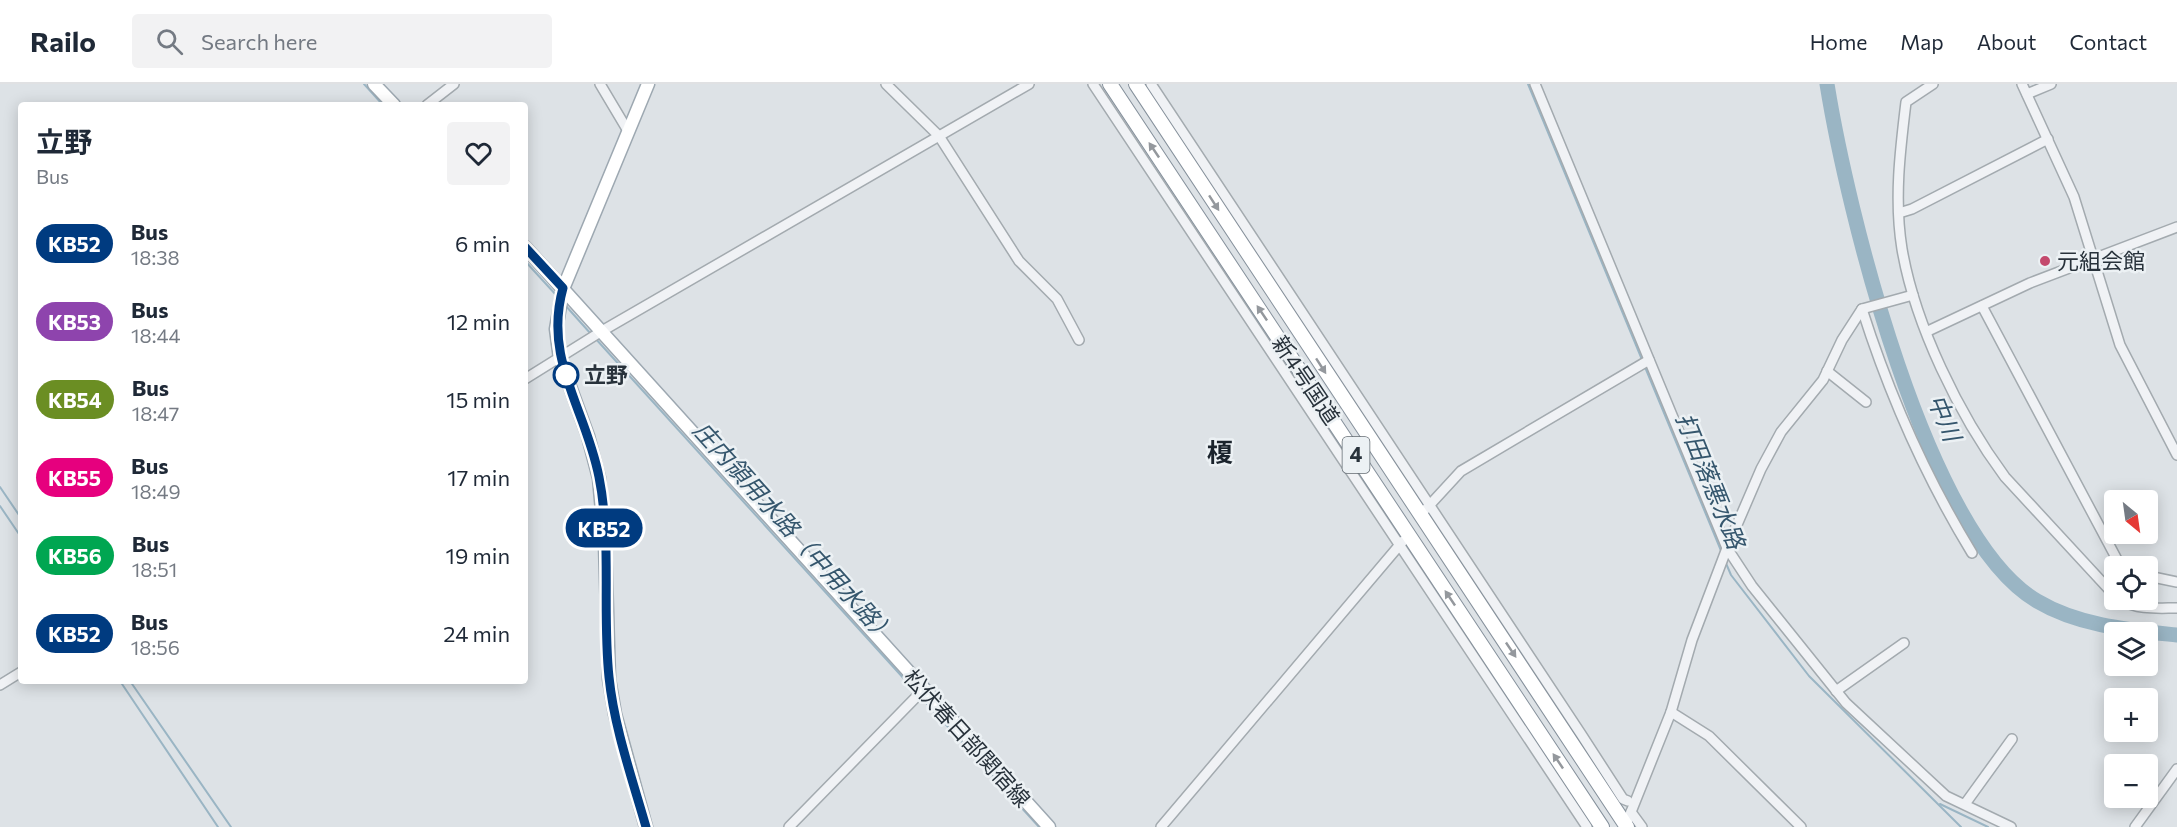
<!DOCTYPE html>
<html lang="en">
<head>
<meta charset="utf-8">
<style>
	:root { --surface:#fff; --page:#f2f2f3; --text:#1f2937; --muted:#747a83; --line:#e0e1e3 }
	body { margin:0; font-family:Commissioner,"Noto Sans JP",sans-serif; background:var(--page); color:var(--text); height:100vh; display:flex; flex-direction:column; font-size:22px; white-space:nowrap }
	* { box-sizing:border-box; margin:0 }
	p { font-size:20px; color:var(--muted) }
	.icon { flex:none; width:33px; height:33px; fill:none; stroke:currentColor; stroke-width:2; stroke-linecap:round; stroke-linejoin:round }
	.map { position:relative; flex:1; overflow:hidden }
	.sheet { position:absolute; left:18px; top:18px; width:510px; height:582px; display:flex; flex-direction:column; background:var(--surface); border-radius:6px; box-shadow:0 3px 15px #0003 }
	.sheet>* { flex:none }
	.badge { padding:0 12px; border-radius:20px; font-size:21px; line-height:39px }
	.needle { width:39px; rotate:151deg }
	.fabs { position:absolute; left:2104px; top:406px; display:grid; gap:12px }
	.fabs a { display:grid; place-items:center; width:54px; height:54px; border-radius:6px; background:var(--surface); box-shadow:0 3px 15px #0003; font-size:30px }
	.map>.badge { position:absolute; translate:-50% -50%; box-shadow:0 0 0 3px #fff }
	.round { display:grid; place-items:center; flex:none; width:63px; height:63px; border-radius:6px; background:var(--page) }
	.headline { display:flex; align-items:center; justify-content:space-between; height:102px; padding:0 18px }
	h1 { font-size:28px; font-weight:700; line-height:45px }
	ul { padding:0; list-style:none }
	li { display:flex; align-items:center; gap:18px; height:78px; padding:0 18px }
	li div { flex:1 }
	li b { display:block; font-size:22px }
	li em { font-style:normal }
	li .badge { min-width:66px; font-weight:700; text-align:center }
	header { display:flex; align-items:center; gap:36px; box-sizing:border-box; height:84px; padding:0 30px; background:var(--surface); border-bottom:2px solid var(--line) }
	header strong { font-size:28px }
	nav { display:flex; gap:33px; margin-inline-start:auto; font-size:21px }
	.search { width:420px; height:54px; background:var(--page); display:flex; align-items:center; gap:15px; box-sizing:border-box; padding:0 21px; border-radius:6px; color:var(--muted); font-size:22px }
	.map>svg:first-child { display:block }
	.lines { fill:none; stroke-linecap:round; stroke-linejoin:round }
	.stream { stroke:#9ab5c4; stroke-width:2 }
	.river { stroke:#9ab5c4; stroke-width:15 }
	.minor-casing { stroke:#a3aaaf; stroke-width:12 }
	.major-casing { stroke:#9da8b1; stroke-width:15 }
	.highway-casing { stroke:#86919c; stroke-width:16 }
	.minor { stroke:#f0f2f5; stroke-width:9 }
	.major { stroke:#fff; stroke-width:12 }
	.highway { stroke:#fff; stroke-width:14 }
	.oneway { fill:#94989d }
	.line-casing { stroke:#fff; stroke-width:14 }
	.line { stroke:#003b80; stroke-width:9 }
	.poi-dot { fill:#c4496d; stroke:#ecf1f4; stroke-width:2 }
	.stop-dot { fill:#fff; stroke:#003b80; stroke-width:3 }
	.labels { text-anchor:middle; stroke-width:5; stroke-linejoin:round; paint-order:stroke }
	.shield { fill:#ecf1f4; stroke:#636b72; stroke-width:1.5 }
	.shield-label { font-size:21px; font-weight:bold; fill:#28323b }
	.poi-label { font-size:22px; fill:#28323b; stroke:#ecf1f4; text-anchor:start }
	.stop-label { font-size:22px; font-weight:bold; fill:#28323b; stroke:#ecf1f4; text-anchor:start }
	.street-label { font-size:22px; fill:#28323b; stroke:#ecf1f4 }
	.water-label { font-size:24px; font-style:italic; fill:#35566d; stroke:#ecf1f4 }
	.quarter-label { font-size:26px; font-weight:bold; fill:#1a232c; stroke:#ecf1f4 }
</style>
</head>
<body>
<header>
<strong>Railo</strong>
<div class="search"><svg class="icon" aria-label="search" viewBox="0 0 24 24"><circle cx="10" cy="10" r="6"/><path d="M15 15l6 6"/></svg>Search here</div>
<nav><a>Home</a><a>Map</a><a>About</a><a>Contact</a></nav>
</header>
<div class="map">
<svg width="2177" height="743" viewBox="0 0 2177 743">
	<rect width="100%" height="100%" fill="#dde2e6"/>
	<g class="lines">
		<g class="stream">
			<polyline points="364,0 383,21"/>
			<polyline points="1528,0 1643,278"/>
			<polyline points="525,177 557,212"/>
			<polyline points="565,221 591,250"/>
			<polyline points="595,254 916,608"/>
			<polyline points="1645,283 1722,469"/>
			<polyline points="0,403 21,434"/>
			<polyline points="0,422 21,453"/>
			<polyline points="1725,477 1731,491 1809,592 1961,743"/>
			<polyline points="120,597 218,743"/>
			<polyline points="130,597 231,743"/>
			<polyline points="920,612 1039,743"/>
			<polyline points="1940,720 1988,743"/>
		</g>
		<path class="river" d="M1827,0c20,124 99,452 210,517 42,25 93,29 140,34"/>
		<g class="minor-casing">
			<g id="minor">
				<polyline points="600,0 628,47"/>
				<polyline points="886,0 939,52 1019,177 1057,215 1079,256"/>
				<polyline points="1093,0 1587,743"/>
				<polyline points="1151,0 1581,650 1623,715 1628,717"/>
				<polyline points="1535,0 1727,464 1752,502 1846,619 1946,712 2011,743"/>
				<path d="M1933,0l-27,18c-6,49 -12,98 -4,147 13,76 57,166 103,228l110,119"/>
				<polyline points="2022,0 2074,113 2120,261 2177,371"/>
				<polyline points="2027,10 2051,0"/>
				<polyline points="427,21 454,0"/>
				<polyline points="1899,129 1912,125 2048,55"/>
				<polyline points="1982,222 2121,483"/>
				<path d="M1862,225c27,85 63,167 110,244"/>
				<polyline points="1928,247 2030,199 2177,143"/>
				<polyline points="1827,287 1866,318"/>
				<polyline points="525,295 602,247 1029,0"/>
				<polyline points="1426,425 1461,387 1649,276"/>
				<polyline points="2148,492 2177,498"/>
				<path d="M2121,516c17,10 36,8 56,8"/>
				<polyline points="0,601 21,588"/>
				<polyline points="1836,607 1904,559"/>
				<polyline points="1671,628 1709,652 1801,743"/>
				<polyline points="1965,720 2012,655"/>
				<polyline points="1631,728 1642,743"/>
				<polyline points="789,743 923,606"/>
				<polyline points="1161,743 1403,457"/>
				<polyline points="1625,743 1671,628 1692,556 1727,464 1761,385 1781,348 1823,296 1842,256 1862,225 1913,211"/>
				<polyline points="2135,743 2177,685"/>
			</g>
		</g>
		<g class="major-casing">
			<g id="major">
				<polyline points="374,0 394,21"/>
				<polyline points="525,163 1049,743"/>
				<polyline points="646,743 615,630 609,595 605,460 599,394 588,352 560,275 556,245 563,205 648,0"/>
			</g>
		</g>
		<g class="highway-casing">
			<g id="highway">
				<polyline points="1110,0 1602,743"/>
				<polyline points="1136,0 1627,743"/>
			</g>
		</g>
		<use href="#minor" class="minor"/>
		<use href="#major" class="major"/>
		<use href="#highway" class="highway"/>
	</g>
	<defs><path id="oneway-solid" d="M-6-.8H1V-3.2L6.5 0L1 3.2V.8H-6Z" transform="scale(1.5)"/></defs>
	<g class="oneway">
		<use href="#oneway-solid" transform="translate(1154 66) rotate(-124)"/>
		<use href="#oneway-solid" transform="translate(1214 119) rotate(57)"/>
		<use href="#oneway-solid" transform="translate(1262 229) rotate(-124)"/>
		<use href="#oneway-solid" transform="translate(1321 282) rotate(57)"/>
		<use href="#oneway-solid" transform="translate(1450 514) rotate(-124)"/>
		<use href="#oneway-solid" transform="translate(1511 566) rotate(56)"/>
		<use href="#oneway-solid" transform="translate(1558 677) rotate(-124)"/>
	</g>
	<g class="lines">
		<g class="line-casing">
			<path id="line" d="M525,163l38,41c-20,72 23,121 36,189 13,65 3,134 10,200 5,50 23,101 37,150"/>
		</g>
		<use href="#line" class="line"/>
	</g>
	<circle class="poi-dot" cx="2045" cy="177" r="6"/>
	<circle class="stop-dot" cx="566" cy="291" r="12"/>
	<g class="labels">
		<rect class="shield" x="1342.5" y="353" width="27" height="36" rx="4.5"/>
		<g class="shield-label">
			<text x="1356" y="378">4</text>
		</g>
		<g class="poi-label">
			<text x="2057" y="185">元組会館</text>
		</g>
		<g class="stop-label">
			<text x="584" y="299">立野</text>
		</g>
		<g class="street-label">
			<text transform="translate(1306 296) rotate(56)" y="8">新4号国道</text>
			<text transform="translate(967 654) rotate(48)" y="8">松伏春日部関宿線</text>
		</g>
		<g class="water-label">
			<text transform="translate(1944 334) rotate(68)" y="8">中川</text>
			<text transform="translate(1710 397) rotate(68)" y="8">打田落悪水路</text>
			<text transform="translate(794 449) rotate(48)" y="8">庄内領用水路（中用水路）</text>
		</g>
		<g class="quarter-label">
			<text x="1220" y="378">榎</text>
		</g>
	</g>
</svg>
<div class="fabs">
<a><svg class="needle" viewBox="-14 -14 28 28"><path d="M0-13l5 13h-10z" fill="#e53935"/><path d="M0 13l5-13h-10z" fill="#747a83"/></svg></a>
<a><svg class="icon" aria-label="locate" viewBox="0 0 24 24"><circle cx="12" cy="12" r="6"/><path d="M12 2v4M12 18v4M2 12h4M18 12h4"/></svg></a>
<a><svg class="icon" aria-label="layers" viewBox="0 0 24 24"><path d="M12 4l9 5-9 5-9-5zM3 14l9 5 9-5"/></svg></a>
<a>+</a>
<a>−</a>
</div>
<b class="badge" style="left:604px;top:444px;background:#003b80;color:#fff">KB52</b>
<section class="sheet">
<div class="headline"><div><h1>立野</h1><p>Bus</p></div><a class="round"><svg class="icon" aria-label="heart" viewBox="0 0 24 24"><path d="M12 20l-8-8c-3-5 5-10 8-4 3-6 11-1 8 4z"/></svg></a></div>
<ul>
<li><span class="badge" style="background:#003b80;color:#fff">KB52</span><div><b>Bus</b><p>18:38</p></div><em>6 min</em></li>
<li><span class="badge" style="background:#8e44ad;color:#fff">KB53</span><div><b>Bus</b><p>18:44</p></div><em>12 min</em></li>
<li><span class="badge" style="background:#6b8e23;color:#fff">KB54</span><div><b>Bus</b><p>18:47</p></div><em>15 min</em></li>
<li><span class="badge" style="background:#e6007e;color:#fff">KB55</span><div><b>Bus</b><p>18:49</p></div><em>17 min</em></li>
<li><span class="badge" style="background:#00a651;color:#fff">KB56</span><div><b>Bus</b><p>18:51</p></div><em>19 min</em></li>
<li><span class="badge" style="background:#003b80;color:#fff">KB52</span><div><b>Bus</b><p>18:56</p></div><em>24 min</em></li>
</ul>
</section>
</div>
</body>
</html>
